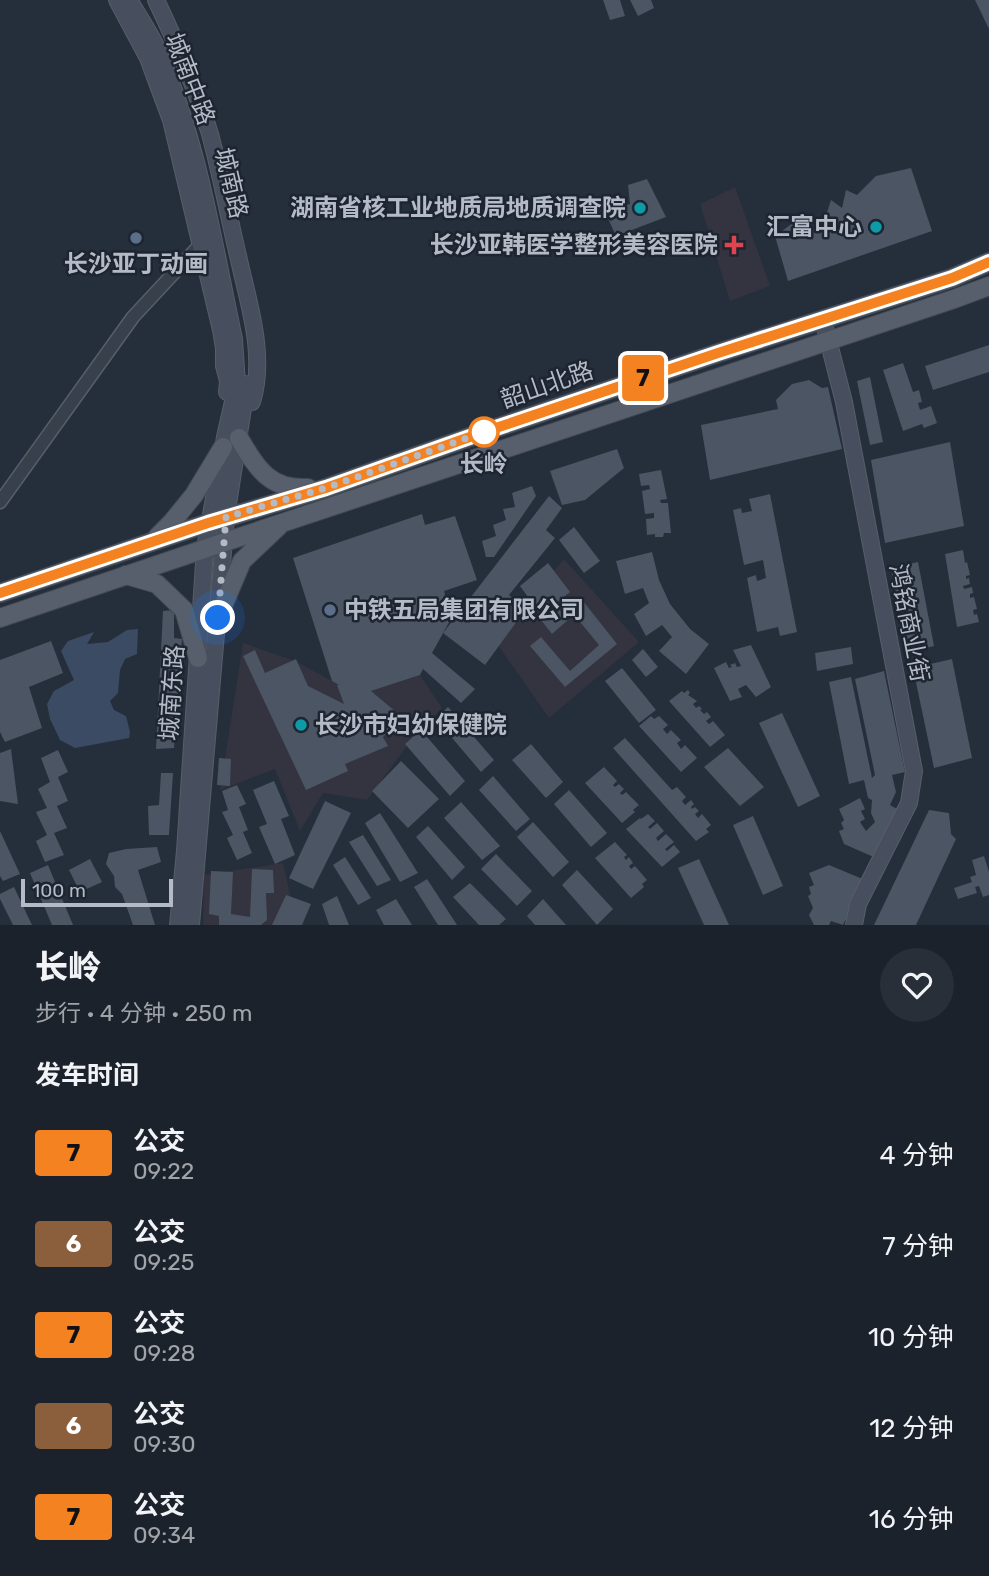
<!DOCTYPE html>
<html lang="zh">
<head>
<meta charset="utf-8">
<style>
	:root { --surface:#1c222c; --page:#292f38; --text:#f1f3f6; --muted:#a0a4a9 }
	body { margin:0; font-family:Rubik,"Noto Sans SC",sans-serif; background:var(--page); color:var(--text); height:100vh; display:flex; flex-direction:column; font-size:26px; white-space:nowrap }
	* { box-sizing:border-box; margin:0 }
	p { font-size:23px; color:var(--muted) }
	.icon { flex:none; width:38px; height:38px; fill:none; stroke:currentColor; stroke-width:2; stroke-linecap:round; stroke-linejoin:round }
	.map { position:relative; height:925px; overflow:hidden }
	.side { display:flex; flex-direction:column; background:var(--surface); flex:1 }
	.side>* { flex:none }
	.badge { padding:0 14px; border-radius:5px; font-size:24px; line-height:46px }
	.scale { position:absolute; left:21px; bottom:18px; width:152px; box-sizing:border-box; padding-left:7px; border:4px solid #b4bbc7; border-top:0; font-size:19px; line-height:24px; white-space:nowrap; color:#b4bbc7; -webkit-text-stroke:5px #1d2530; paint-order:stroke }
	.you { position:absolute; width:35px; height:35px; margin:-18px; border:5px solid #fff; border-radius:50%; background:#1a73e8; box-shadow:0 0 0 10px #1a73e833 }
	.map>.badge { position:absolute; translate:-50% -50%; box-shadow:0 0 0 4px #fff }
	h2 { padding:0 35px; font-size:26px; line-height:63px }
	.round { display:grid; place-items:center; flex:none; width:74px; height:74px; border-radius:37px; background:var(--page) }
	.summary { display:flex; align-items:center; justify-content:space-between; height:119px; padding:0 35px }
	h1 { font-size:33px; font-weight:800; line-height:52px }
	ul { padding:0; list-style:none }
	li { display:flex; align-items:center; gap:21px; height:91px; padding:0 35px }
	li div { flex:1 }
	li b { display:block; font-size:26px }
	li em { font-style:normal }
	li .badge { min-width:77px; font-weight:700; text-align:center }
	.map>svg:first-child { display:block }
	.medical { fill:#343340 }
	.water { fill:#3b4b63 }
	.building { fill:#4b5563 }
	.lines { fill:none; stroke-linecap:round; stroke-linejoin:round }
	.street-casing { stroke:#565e69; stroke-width:15 }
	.secondary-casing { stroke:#565e69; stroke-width:18 }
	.primary-casing { stroke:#414954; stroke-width:20 }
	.street { stroke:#38404b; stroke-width:12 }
	.secondary { stroke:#474f5e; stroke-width:16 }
	.primary { stroke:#565f6b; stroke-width:18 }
	.line-casing { stroke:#fff; stroke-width:16 }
	.line { stroke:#f58220; stroke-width:10 }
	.walk { stroke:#b4bbc7; stroke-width:7; stroke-dasharray:0 12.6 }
	.culture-dot { fill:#0f9aa8; stroke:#1d2530; stroke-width:2.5 }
	.service-dot { fill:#5c6f8a; stroke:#1d2530; stroke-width:2.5 }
	.health-dot { fill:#e0444e; stroke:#1d2530; stroke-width:2.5 }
	.stop-dot { fill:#fff; stroke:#f58220; stroke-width:3.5 }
	.labels { text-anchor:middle; stroke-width:5; stroke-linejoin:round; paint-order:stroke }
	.street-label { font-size:24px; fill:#b4bbc7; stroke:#1d2530 }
	.poi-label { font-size:24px; font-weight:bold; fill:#b4bbc7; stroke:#1d2530; text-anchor:end }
	.stop-label { font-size:24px; font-weight:bold; fill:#b4bbc7; stroke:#1d2530 }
</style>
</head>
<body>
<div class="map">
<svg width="989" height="925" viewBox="0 0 989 925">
	<rect width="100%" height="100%" fill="#252e3b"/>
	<g class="medical">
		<polygon points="735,187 770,286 730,301 700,204"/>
		<polygon points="564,559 639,642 549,718 495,641"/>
		<polygon points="243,643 295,661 358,695 420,675 442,708 413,738 367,800 323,793 300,831 275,769 220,790"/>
		<polygon points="283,863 297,925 203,925 204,875"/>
	</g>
	<polygon class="water" points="138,629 137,654 125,659 120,670 118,693 110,701 114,710 126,716 130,732 129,738 75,748 60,740 50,719 47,704 54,691 74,680 61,651 68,641 94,632 87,644 108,642 127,630"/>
	<g class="building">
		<polygon points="603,0 620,0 625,16 610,20"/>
		<polygon points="630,0 651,0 654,8 638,16"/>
		<polygon points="975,0 989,0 989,29"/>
		<polygon points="911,168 932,231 788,281 775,236 793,223 821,231 831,200 842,208 846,190 857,195 876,176"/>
		<polygon points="647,179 666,217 616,236 605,212 630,204 628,185"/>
		<polygon points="989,345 989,372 933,390 925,366"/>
		<polygon points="903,363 913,392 919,390 922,402 918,403 920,410 931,406 937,423 924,428 922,424 903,431 883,370"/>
		<polygon points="870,377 883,442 870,445 857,381"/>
		<polygon points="809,380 822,388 828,387 842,449 710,480 701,425 778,409 776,400 792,384"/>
		<polygon points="950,442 964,526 885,543 871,460"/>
		<polygon points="617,449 624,468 585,500 562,505 550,471"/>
		<polygon points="661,470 667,499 660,500 661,503 668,503 671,533 664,533 663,537 655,537 655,534 647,535 646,519 654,518 654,513 645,514 642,491 650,489 649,485 641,486 639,474"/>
		<polygon points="532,486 536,496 494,557 486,557 482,541 496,536 493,525 506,520 503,509 515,507 512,493"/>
		<polygon points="770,494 797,632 780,636 778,627 757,632 747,578 756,575 757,581 766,578 763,560 744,565 733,510 741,508 742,513 752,511 749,499"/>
		<polygon points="549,496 562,508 546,530 555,538 509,595 526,609 485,665 443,633"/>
		<polygon points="422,514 425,525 455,516 477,580 444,591 447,601 454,605 450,612 452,617 432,653 475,689 461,703 423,669 420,675 371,691 402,717 383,737 388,746 345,764 348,771 306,790 243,656 255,650 265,673 296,659 308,686 344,704 337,685 339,685 332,681 293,558"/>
		<polygon points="574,527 600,561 584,573 559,540"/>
		<polygon points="963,550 965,563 967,562 970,575 966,576 966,579 969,578 970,584 963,586 964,589 972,587 973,593 970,594 970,598 974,597 977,609 973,610 974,615 977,614 979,622 957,627 945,554"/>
		<polygon points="652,552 659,580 670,604 690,629 709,644 686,674 659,651 672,637 662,625 646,636 634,614 649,603 643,588 625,594 616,561"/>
		<polygon points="918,562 934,646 907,653 891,568"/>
		<polygon points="548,563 570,592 541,615 520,586"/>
		<polygon points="583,601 617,644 565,687 530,646 541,637 570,671 599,645 571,611"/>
		<polygon points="557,607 568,620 552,634 541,620"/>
		<polygon points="174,610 174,638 182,639 174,748 156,749 163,611"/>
		<polygon points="51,641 63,673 29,687 42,728 5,742 0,732 0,660"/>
		<polygon points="751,645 771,687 756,697 746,685 738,689 742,697 730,701 714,668 726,662 729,668 732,667 730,665 735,663 737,667 741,666 733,650"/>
		<polygon points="851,647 853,664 817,671 815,653"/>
		<polygon points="643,649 658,667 646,677 632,660"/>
		<polygon points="952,659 972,758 934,768 913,668"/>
		<polygon points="622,668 656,710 639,723 605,681"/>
		<polygon points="884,671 905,772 892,775 896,792 890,805 899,810 876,858 844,844 839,831 844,829 841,823 844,820 839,809 860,798 865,809 861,811 865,819 860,822 866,831 875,822 871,813 872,800 868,798 864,780 849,784 829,682 851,677 872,778 875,775 855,679"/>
		<polygon points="688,690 690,693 688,695 697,701 693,704 696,708 699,706 702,709 700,710 704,714 707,712 711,717 706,721 709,724 713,721 725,735 710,747 669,701 682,691 684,693"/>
		<polygon points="448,707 494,760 481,772 436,719"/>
		<polygon points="782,713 820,796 798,807 759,723"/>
		<polygon points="651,716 654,719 659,716 668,725 663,729 667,734 671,730 681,740 677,743 681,749 685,745 697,758 681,772 639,726"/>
		<polygon points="421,730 465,781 450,796 405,744"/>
		<polygon points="625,738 672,790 677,787 686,797 682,801 685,805 691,800 694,804 691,807 692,809 695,807 699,811 695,814 698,818 702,814 711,825 706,829 709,832 696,841 613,748"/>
		<polygon points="531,744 563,782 546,798 512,760"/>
		<polygon points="728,748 764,787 740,806 704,767"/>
		<polygon points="11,749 18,804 0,801 0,753"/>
		<polygon points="58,750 68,772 58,777 68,801 57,806 67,828 54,833 64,855 45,862 36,841 47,835 36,812 47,808 38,789 50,782 41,758"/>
		<polygon points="219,758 231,759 230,786 217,785"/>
		<polygon points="401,761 439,799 408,828 372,791"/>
		<polygon points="604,767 617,781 613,785 615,787 619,784 624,789 620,793 622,795 626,792 639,805 633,810 635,812 622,823 585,783"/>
		<polygon points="161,773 173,773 169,835 149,835 148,806 159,805"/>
		<polygon points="493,776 530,819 516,831 479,790"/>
		<polygon points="274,781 289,816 281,819 295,855 275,864 259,827 267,824 253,790"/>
		<polygon points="237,785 246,804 239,807 248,830 243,832 252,853 237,860 227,838 233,835 222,812 228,810 222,791"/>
		<polygon points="569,790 607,833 591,847 554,804"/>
		<polygon points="325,801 351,813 313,889 289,878"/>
		<polygon points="461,802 500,846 482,860 444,818"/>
		<polygon points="929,810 949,813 951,834 956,839 916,925 874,925"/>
		<polygon points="380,813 418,873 400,882 365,823"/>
		<polygon points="648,814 655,821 648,827 650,829 657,823 664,831 656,838 658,841 666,834 674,842 665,849 667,851 674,845 680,852 662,867 626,829 640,818 641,819"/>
		<polygon points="753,816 783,886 763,895 733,825"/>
		<polygon points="533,822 569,862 553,877 517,837"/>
		<polygon points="428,826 465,867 452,880 416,837"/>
		<polygon points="0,831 20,874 3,881 0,876"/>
		<polygon points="363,835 391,880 377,886 349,842"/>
		<polygon points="615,842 627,855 624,857 626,860 629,857 633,863 629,866 631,869 635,866 647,880 642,884 644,887 631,898 595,858"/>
		<polygon points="157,847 161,862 138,870 155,925 133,925 122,894 115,887 114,876 106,864 109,853 126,849"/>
		<polygon points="496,854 532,891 517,906 481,869"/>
		<polygon points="984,856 989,872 989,895 983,897 979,886 975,887 977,893 958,899 954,888 972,882 970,877 976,875 972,860"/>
		<polygon points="345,857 371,898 358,905 333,865"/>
		<polygon points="90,859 102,882 80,892 69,870"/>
		<polygon points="699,859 729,925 704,925 678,868"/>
		<polygon points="48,865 73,925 52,925 30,873"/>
		<polygon points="829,865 865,880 843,925 831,921 829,925 814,925 809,915 813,908 808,896 811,894 809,887 814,885 809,873"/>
		<polygon points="252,869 273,870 274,893 266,893 267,920 261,925 219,925 219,916 209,914 211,871 233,872 231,914 250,917"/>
		<polygon points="577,870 613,909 597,925 562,885"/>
		<polygon points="427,879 457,925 438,925 414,887"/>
		<polygon points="470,883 506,919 499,925 479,925 453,897"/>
		<polygon points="14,887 32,925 13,925 0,899 0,894"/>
		<polygon points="286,895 311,904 302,925 272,925"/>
		<polygon points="337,896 349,925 329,925 322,904"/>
		<polygon points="396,899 412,925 384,925 376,910"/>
		<polygon points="543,899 566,925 535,925 527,916"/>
	</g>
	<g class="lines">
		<g class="street-casing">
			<polyline id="street" points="0,502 133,317 200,245"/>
		</g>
		<g class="secondary-casing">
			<g id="secondary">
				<polyline points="117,0 148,58 171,120 221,330 224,348 224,366 228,381 227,392"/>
				<path d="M129,0c9,15 19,30 27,46 42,92 57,195 78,293l3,45 -12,53 -20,111 -20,303 -7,74"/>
				<path d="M156,0c21,44 40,88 54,134 11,41 19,84 29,126 10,45 27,96 13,142"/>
				<polyline points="823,320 844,402 914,771 909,803 858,904 854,925"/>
				<polyline points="191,925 226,517 243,408 245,384"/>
			</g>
		</g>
		<g class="primary-casing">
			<g id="primary">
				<path d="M239,438c18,30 30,52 69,50"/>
				<polyline points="157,537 172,522 194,495 223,447"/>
				<polyline points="126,575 157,584 184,610 198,658"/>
				<polyline points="0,593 208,523 326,488 481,433 718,353 952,278 989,262"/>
				<polyline points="0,618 225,542 954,299 989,286"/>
				<polyline points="218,618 242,561 279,526"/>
			</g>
		</g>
		<use href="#street" class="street"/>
		<use href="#secondary" class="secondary"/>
		<use href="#primary" class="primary"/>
	</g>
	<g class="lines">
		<g class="line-casing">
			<polyline id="line" points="0,593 208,523 326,488 481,433 718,353 952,278 989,262"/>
		</g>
		<use href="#line" class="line"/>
		<polyline class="walk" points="218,618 226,517 326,488 484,432"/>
	</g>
	<g class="culture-dot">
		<circle cx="640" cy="208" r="7"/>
		<circle cx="876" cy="227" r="7"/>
		<circle cx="301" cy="725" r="7"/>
	</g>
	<g class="service-dot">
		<circle cx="136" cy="238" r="7"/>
		<circle cx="330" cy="610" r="7"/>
	</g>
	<path class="health-dot" d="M730.5 234.5h7v7h7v7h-7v7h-7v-7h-7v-7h7z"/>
	<circle class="stop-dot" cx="484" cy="432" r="14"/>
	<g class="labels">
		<g class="street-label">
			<text transform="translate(190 79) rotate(69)" y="8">城南中路</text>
			<text transform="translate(231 183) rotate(77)" y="8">城南路</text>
			<text transform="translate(547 385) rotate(-19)" y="8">韶山北路</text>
			<text transform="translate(909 623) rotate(79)" y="8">鸿铭商业街</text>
			<text transform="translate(172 693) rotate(-86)" y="8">城南东路</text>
		</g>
		<g class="poi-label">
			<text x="626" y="216">湖南省核工业地质局地质调查院</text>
			<text x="862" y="235">汇富中心</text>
			<text x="718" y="253">长沙亚韩医学整形美容医院</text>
			<text x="136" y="272" text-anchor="middle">长沙亚丁动画</text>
			<text x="344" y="618" text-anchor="start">中铁五局集团有限公司</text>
			<text x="315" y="733" text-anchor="start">长沙市妇幼保健院</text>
		</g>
		<g class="stop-label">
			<text x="484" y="472">长岭</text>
		</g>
	</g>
</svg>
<div class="scale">100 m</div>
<div class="you" style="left:218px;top:618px"></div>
<b class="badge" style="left:643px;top:378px;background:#f58220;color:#111">7</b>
</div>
<section class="side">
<div class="summary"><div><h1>长岭</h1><p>步行 · 4 分钟 · 250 m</p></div><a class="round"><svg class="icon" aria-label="heart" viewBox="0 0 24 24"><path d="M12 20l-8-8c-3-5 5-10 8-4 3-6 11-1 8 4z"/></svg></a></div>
<h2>发车时间</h2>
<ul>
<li><span class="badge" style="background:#f58220;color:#111">7</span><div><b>公交</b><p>09:22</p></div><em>4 分钟</em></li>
<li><span class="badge" style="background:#8b5e3c;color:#fff">6</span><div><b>公交</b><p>09:25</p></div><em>7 分钟</em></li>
<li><span class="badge" style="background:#f58220;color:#111">7</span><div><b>公交</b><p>09:28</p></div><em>10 分钟</em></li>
<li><span class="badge" style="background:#8b5e3c;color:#fff">6</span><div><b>公交</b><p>09:30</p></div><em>12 分钟</em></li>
<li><span class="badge" style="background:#f58220;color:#111">7</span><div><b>公交</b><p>09:34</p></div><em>16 分钟</em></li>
</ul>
</section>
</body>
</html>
